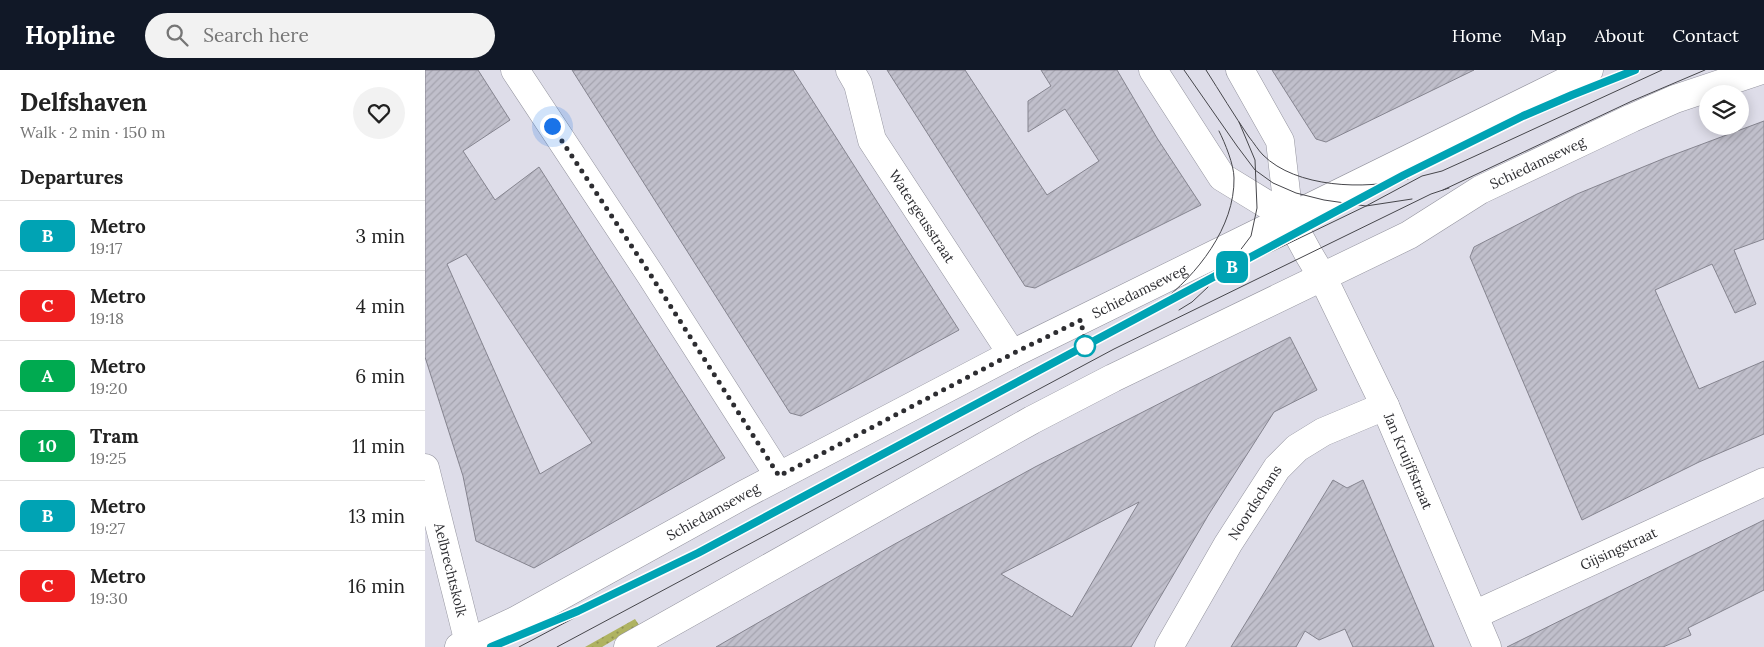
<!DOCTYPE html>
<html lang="en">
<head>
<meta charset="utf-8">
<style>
	:root { --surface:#fff; --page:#f2f2f2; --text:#222; --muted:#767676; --line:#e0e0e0; --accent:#111827 }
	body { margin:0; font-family:Lora,serif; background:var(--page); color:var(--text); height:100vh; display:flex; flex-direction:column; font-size:19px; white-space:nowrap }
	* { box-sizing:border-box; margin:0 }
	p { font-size:16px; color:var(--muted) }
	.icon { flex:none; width:28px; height:28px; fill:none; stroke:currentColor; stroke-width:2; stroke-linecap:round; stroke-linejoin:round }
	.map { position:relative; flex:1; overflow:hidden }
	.sheet { display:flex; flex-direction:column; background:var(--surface); width:425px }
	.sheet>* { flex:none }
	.badge { padding:0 10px; border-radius:8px; font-size:18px; line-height:32px }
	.buttons { position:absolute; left:1274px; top:15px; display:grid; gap:10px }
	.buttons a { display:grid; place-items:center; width:50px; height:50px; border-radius:50%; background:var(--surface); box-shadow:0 2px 12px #0003; font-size:25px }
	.you { position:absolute; width:25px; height:25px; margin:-12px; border:4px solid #fff; border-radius:50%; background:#1a73e8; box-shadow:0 0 0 8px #1a73e833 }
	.map>.badge { position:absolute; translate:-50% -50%; box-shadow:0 0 0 2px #fff }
	h2 { padding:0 20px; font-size:19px; line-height:45px }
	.round { display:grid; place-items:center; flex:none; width:52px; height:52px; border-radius:26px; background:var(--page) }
	.head { display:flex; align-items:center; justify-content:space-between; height:85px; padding:0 20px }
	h1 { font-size:24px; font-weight:800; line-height:38px }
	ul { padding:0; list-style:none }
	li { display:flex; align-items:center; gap:15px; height:70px; padding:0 20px; border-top:1px solid var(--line) }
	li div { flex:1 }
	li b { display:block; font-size:19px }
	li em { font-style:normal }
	li .badge { min-width:55px; font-weight:700; text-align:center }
	header { display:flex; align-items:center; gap:30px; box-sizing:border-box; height:70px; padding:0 25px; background:var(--accent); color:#fff }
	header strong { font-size:24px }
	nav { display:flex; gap:28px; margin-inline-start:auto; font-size:18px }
	.search { width:350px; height:45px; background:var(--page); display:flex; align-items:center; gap:12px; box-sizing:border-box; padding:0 18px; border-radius:28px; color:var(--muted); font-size:19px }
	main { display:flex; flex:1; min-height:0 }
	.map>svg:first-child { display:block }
	.grass { fill:url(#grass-dots) }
	.building { fill:url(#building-hatch); stroke:#85848f; fill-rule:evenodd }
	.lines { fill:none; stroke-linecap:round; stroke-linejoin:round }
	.street-casing { stroke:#93939e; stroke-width:29 }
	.secondary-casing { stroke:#93939e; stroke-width:29 }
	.street { stroke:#fff; stroke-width:28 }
	.secondary { stroke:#fff; stroke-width:28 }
	.tram { stroke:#46464b; stroke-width:1 }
	.line-casing { stroke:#fff; stroke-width:11 }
	.line { stroke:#00a3b4; stroke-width:8 }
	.walk { stroke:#2d2d31; stroke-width:5; stroke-dasharray:0 9 }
	.stop-dot { fill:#fff; stroke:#00a3b4; stroke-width:2.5 }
	.labels { text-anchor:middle; stroke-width:5; stroke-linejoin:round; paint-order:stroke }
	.street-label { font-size:14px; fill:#2d2d31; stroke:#ebeaf6 }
</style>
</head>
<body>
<header>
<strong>Hopline</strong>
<div class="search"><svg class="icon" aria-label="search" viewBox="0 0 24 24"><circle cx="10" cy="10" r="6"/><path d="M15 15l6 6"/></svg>Search here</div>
<nav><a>Home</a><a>Map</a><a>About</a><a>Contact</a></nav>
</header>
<main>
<section class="sheet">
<div class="head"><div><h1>Delfshaven</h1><p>Walk · 2 min · 150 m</p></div><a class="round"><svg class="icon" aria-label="heart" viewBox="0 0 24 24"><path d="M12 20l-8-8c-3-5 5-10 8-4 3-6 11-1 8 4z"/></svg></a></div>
<h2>Departures</h2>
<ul>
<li><span class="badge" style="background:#00a3b4;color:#fff">B</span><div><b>Metro</b><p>19:17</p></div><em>3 min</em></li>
<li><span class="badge" style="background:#ef1f1f;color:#fff">C</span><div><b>Metro</b><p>19:18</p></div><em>4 min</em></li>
<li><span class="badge" style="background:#00aa50;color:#fff">A</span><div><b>Metro</b><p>19:20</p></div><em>6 min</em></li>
<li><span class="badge" style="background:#00a651;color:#fff">10</span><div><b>Tram</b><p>19:25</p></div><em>11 min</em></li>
<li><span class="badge" style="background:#00a3b4;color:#fff">B</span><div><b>Metro</b><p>19:27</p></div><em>13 min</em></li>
<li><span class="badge" style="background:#ef1f1f;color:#fff">C</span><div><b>Metro</b><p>19:30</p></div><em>16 min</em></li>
</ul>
</section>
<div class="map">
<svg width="1339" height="577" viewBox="0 0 1339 577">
	<defs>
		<pattern id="grass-dots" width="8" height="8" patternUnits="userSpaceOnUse" patternTransform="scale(1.25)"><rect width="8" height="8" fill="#afb361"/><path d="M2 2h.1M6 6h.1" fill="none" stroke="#8f9251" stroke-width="1.8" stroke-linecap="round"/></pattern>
		<pattern id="building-hatch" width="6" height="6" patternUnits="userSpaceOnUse" patternTransform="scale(1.25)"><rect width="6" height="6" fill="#c0bfcb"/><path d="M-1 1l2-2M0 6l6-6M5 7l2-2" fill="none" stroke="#a5a4af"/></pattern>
	</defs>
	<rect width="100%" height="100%" fill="#dedde9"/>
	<polygon class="grass" points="210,549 214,555 177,577 160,577"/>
	<g class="building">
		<path d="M0,0h53l32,50 -47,31 32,49 44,-33 186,291 -191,110 -58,-27 -13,-65 -38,-119zM41,184l126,189 -52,31 -93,-210z"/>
		<polygon points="147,0 368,0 534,260 376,346 365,343"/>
		<polygon points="462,0 540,0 622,125 674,91 640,39 603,62 603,31 626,16 616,0 692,0 732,68 776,135 610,218 600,216"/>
		<polygon points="847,0 1049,0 901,72 891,69"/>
		<polygon points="1339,51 1339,169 1309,180 1331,234 1310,243 1287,194 1230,220 1274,319 1339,291 1339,364 1274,392 1157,450 1045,187 1049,177 1152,124 1240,88"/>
		<path d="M865,267l27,53 -43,22 -65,102 -78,133h-415l177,-102 142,-78zM714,432l-67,115 -71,-43z"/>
		<polygon points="908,410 922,418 938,410 1009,577 928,577 920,559 894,570 880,561 871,577 806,577"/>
		<polygon points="1339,450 1339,520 1263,558 1266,565 1238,577 1082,577"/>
	</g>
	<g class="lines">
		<g class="street-casing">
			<g id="street">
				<polyline points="90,0 225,204 354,406"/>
				<path id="s1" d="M425,0l8,14 14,56 140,214"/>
				<polyline points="728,0 797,107 864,148"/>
				<polyline points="815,0 855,71 864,148"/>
				<path id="s2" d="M898,208l62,128 102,241"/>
				<path id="s3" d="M0,398l44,175"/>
				<path id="s4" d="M1049,545l290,-133"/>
				<path id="s5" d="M744,577l59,-103 49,-76 20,-20 26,-16 62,-26"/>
			</g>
		</g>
		<g class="secondary-casing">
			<g id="secondary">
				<polyline points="864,148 883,183 898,208"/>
				<path id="s6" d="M34,577l56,-26 230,-127 267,-140 577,-284"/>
				<path id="s7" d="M203,577l404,-227 81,-42 296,-143 71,-45 152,-72 43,-19 87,-29"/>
			</g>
		</g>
		<use href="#street" class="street"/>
		<use href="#secondary" class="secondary"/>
		<g class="tram">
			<polyline points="759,0 812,76 830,100 848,113 871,123 899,130 941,136 987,129"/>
			<path d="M781,0c14,22 28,45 43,67 5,6 9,13 14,18 33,33 102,35 145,24"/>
			<polyline points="1018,120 1207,31 1280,0"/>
			<polyline points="798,203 826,166 832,138 830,90 814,52"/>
			<path d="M735,233c37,-28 75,-76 74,-125 0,-13 -9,-35 -15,-47"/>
			<polyline points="754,240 767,232 783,217"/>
			<polyline points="94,577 796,206 941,136 997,106 1017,101 1048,87 1237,0"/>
			<polyline points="132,577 689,279 1006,124 1024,118"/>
		</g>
	</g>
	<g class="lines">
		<g class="line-casing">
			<polyline id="line" points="66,577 153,541 273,483 979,105 1098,46 1147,25 1210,0"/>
		</g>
		<use href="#line" class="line"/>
		<polyline class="walk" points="127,56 225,204 354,406 587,284 656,250 660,276"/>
	</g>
	<circle class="stop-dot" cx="660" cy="276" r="10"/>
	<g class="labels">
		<g class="street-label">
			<text dy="5" stroke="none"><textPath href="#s7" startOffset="1031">Schiedamseweg</textPath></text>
			<text dy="5" stroke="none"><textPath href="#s1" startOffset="165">Watergeusstraat</textPath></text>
			<text dy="5" stroke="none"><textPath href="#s6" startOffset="768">Schiedamseweg</textPath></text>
			<text dy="5" stroke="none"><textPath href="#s2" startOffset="202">Jan Kruijffstraat</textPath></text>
			<text dy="5" stroke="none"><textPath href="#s5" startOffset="168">Noordschans</textPath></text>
			<text dy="5" stroke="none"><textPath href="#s6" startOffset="288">Schiedamseweg</textPath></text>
			<text dy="5" stroke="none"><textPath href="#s4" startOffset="159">Gijsingstraat</textPath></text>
			<text dy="5" stroke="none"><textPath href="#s3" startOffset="105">Aelbrechtskolk</textPath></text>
		</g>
	</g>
</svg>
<div class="buttons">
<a><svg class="icon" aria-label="layers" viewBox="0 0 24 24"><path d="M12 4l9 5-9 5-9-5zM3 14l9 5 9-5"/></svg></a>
</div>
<div class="you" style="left:127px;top:56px"></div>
<b class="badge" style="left:807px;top:197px;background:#00a3b4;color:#fff">B</b>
</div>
</main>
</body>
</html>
